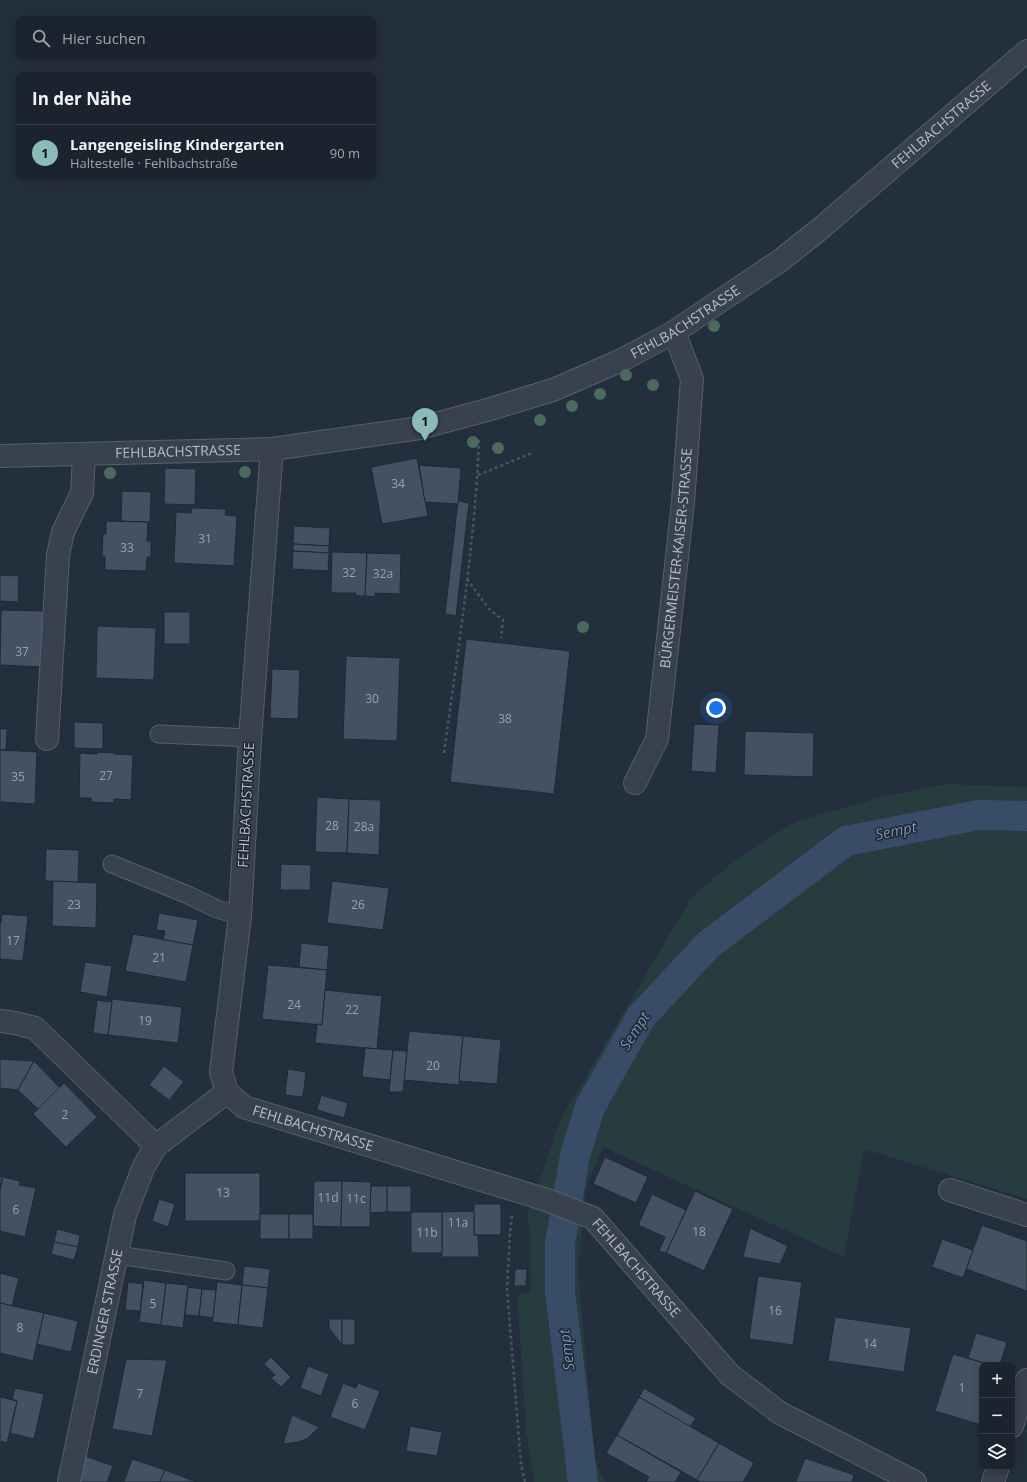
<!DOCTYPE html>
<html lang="de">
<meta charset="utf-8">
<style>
:root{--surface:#1b232e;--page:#282f3a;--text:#f1f3f6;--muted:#a0a4aa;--line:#39404a;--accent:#8bbbb9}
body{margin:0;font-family:"Open Sans",sans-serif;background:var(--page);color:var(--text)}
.controls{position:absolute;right:12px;bottom:12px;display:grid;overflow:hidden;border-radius:8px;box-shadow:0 2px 10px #0003}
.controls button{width:36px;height:36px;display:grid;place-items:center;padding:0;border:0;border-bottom:1px solid var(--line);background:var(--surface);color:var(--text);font:20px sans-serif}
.you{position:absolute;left:716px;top:708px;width:14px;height:14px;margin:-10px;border:3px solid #fff;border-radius:50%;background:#1a73e8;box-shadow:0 0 0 6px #1a73e833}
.badge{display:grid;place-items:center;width:26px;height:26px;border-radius:50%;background:var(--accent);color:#111;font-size:13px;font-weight:700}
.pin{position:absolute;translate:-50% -33px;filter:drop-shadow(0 1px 2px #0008)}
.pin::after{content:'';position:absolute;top:21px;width:14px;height:12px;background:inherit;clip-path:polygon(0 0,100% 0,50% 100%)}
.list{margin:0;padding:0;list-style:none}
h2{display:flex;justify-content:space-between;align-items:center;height:52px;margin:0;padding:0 16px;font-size:17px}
h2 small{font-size:13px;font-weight:400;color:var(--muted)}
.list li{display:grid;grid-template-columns:26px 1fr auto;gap:12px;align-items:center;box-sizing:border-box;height:56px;padding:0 16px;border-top:1px solid var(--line)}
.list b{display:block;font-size:15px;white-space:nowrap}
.list p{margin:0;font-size:13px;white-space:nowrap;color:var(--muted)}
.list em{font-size:13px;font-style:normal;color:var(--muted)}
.icon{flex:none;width:22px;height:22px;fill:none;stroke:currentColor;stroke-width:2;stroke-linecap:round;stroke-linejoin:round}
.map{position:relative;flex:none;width:1027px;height:1482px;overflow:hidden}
.search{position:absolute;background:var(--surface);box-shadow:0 2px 10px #0003;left:16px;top:16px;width:360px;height:44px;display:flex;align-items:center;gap:10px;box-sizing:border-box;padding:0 14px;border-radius:8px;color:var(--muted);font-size:15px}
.panel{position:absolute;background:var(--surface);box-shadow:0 2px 10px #0003;left:16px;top:72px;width:360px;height:108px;border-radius:8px}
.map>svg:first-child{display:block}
</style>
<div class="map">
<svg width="1027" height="1482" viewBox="0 0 1027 1482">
<rect width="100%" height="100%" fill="#242f3e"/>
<path fill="#263c3f" d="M946,784L1027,787V1199L864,1149L844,1257L603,1147L586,1187L578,1270L595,1462L605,1482H534L526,1429L517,1295L531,1292L530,1231L527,1215L561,1119L691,898L734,861L795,822L881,797Z"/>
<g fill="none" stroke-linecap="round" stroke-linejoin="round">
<path stroke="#394c67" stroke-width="30" d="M583,1482L560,1291V1244L575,1155L590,1107L641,1017L708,945L846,841L979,815L1027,816"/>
</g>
<g fill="#455162" stroke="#1f2835">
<path d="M417,458L428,516L382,524L371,467Z"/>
<path d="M419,465L461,468L458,504L425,502Z"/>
<path d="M165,468L196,469L195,505L164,504Z"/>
<path d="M122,491L151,492L150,522L121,521Z"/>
<path d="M458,501L469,503L456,616L445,614Z"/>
<path d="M192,508L226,509L225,515L237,516L234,566L174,563L176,512L191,513Z"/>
<path d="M106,521L148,522L147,541H151V557H147L146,571L105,570V556H102L103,534H106Z"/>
<path d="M294,526L330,528L329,546L293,544Z"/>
<path d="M293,544L329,546V553L293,551Z"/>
<path d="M293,551L329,553L328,571L292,569Z"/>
<path d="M332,552L367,553L365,596H356V593H331Z"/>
<path d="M367,553L401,554L400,594L375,593V597L365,596Z"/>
<path d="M0,575L19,576L18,602L0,601Z"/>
<path d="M1,610L45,611L42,667L0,665Z"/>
<rect x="164" y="612" width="26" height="32"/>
<path d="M97,626L156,628L154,680L96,678Z"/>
<path d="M466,639L570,651L554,794L450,782Z"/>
<path d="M346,656L400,658L397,741L343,739Z"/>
<path d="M272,669L300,670L298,719L270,718Z"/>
<path d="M74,722L103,723V749L74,748Z"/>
<path d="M694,724L719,725L716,773L691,771Z"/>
<path d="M0,729H7L6,750H0Z"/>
<path d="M745,731L814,733L813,777L744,775Z"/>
<path d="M0,750L37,752L35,804L0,802Z"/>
<path d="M97,752L114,753V754L133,755L131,800L114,799V803L91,802V798H79L80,753L97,754Z"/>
<path d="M317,797L349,799L347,853L315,852Z"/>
<path d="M349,799L381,800L379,855L347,853Z"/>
<path d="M46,849L79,850L78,882L45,881Z"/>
<path d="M281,864L311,865L310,890H280Z"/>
<path d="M53,881L97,883L96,928L52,926Z"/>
<path d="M332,881L389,888L383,930L327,923Z"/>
<path d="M159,913L198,920L193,945L163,940L165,931L156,930Z"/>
<path d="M2,914L28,916L23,961L0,959V922L1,923Z"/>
<path d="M133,934L193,945L186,982L125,971Z"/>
<path d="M301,943L329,946L327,970L299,967Z"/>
<path d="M85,962L112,966L107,997L80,992Z"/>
<path d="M268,965L327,970L322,1025L262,1019Z"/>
<path d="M325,990L382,996L377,1049L315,1043L317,1024L322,1025Z"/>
<path d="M112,999L182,1007L178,1043L108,1035Z"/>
<path d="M97,1000L112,1002L108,1035L93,1033Z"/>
<path d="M409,1031L463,1036L459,1085L404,1080Z"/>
<path d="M463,1036L501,1040L497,1084L459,1081Z"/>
<path d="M365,1048L393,1050L390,1080L362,1077Z"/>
<path d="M393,1050L407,1051L403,1092H389Z"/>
<path d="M0,1059L34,1061L18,1090L0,1088Z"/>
<path d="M34,1061L60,1088L38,1109L18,1090Z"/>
<path d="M164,1066L184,1082L169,1100L149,1085Z"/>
<path d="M288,1069L306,1072L303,1097L285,1095Z"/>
<path d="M64,1083L97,1117L66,1147L33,1114Z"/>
<path d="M321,1095L348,1103L344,1118L317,1110Z"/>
<path d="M605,1157L648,1177L636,1203L593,1184Z"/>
<rect x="185" y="1173" width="75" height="48"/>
<path d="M0,1176L3,1177L0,1189Z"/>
<path d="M3,1177L20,1181L19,1185L36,1188L25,1237L0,1231V1189Z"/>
<path d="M314,1181H342L341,1227L313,1226Z"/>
<path d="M342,1181L371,1182L370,1227H341Z"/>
<path d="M371,1186H387V1212L370,1213Z"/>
<rect x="387" y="1186" width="24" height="26"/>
<path d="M695,1191L733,1209L704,1271L666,1253Z"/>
<path d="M652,1194L686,1210L666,1253L659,1251L665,1237L638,1225Z"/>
<path d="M159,1199L175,1204L168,1227L152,1221Z"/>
<rect x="474" y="1204" width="27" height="31"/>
<path d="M474,1211V1235H478L479,1257H442V1212Z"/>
<rect x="411" y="1212" width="31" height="41"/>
<rect x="260" y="1214" width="29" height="25"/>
<rect x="289" y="1214" width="24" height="25"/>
<path d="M982,1225L1027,1241V1291L966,1269Z"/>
<path d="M750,1228L788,1246L780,1264L743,1257Z"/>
<path d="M57,1229L80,1235L78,1247L54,1242Z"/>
<path d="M942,1239L973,1250L963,1278L932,1267Z"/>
<path d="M54,1242L78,1247L74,1260L51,1254Z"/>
<path d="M244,1266L270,1269L268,1288L242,1285Z"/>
<path d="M515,1269H527L526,1286H514Z"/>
<path d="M0,1273L19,1278L12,1306L0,1303Z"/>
<path d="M758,1276L802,1282L793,1345L749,1339Z"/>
<path d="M144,1280L166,1283L161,1325L139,1322Z"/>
<path d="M128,1282L143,1284L140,1311L125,1310Z"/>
<path d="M217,1282L242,1285L238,1325L212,1322Z"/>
<path d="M166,1283L188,1285L183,1328L161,1325Z"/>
<path d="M242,1285L268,1288L263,1328L238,1325Z"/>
<path d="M188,1287L202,1289L199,1316L185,1315Z"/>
<path d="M202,1289L216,1290L213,1318L199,1316Z"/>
<path d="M0,1303L44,1313L33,1361L0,1353Z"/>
<path d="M44,1313L78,1321L71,1352L37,1344Z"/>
<path d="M835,1317L911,1328L904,1372L828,1361Z"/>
<path d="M329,1319H342V1345L329,1328Z"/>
<rect x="342" y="1319" width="13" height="26"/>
<path d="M976,1333L1007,1342L1000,1365H990L968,1358Z"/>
<path d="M953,1354L990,1365H982V1421L981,1425L935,1411Z"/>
<path d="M271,1357L291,1377L281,1387L271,1378L275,1375L264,1364Z"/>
<path d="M126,1359L167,1360L152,1436L112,1429Z"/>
<path d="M308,1366L329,1374L321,1396L300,1388Z"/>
<path d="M343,1383L356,1388L358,1383L380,1391L365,1430L330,1417Z"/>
<path d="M15,1388L44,1394L34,1439L10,1433L17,1401L12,1399Z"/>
<path d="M644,1388L696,1418L690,1427L639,1397Z"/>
<path d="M0,1397L17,1401L7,1443L0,1441Z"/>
<path d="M639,1397L719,1443L697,1480L617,1435Z"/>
<path d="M292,1415L319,1427L308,1438L299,1442L283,1444Z"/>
<path d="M410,1426L442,1432L437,1456L406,1451Z"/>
<path d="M617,1435L681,1472L675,1482H646L649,1477L606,1453Z"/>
<path d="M719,1443L754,1463L743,1482H700L697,1480Z"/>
<path d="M85,1456L113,1466L107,1482H80L76,1480Z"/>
<path d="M805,1458L854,1475L852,1482H796Z"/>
<path d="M132,1459L165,1470L160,1482H124Z"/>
<path d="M165,1470L181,1476L196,1482H160Z"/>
</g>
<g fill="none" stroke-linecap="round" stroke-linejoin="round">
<defs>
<g id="service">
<path d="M159,734L250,738"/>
<path d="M112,864L188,895L217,909L240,916"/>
<path d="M117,1255L226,1271"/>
</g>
<g id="minor">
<path id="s1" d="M272,449L250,738L240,916L221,1072L227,1092L244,1107L547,1200L593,1218L730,1375L780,1413L915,1482"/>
<path id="s2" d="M0,456L272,449L420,428L487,410L553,390L622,360L674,332L781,260L820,229L1027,51"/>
<path d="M47,739L58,555L63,532L82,493L84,454"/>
<path id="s3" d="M635,783L657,739L683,502L692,379L674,332"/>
<path d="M0,1021L15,1023L35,1028L156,1146"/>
<path d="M950,1190L1027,1215"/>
<path d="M1012,1426L1027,1380"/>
<path id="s4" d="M69,1482L125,1215L144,1166L156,1146L227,1092"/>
<path d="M993,1482L998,1467"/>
</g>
</defs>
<use href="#service" stroke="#565f6c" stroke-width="19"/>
<use href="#minor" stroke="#565f6c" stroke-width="24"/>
<g stroke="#44595c" stroke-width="2.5" stroke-dasharray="3 3" stroke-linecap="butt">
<path d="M478,475L532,453"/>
<path d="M467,579L489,609L503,620L501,638"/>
<path d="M444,753C458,649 475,544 479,439"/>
<path d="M512,1216L510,1232L507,1289L521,1464L525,1482"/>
</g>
<use href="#service" stroke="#38414e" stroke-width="17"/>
<use href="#minor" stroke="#38414e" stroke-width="22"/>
</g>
<g fill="#4b6a5d">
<circle cx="714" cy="326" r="6"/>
<circle cx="626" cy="375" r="6"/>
<circle cx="653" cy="385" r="6"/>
<circle cx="600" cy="394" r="6"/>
<circle cx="572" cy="406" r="6"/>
<circle cx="540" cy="420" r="6"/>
<circle cx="473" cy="442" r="6"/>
<circle cx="498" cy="448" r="6"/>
<circle cx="245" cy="472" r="6"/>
<circle cx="110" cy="473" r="6"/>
<circle cx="583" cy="627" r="6"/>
</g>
<g text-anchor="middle" stroke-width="3" stroke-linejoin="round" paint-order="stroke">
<g font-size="12" fill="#98a1af">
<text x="398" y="488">34</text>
<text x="205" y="543">31</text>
<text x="127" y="552">33</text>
<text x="349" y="577">32</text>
<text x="383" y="578">32a</text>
<text x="22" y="656">37</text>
<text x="372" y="703">30</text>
<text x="505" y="723">38</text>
<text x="106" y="780">27</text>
<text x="18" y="781">35</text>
<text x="332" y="830">28</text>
<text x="364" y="831">28a</text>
<text x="74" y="909">23</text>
<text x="358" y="909">26</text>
<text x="13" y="945">17</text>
<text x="159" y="962">21</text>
<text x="294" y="1009">24</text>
<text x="352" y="1014">22</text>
<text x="145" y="1025">19</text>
<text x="433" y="1070">20</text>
<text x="65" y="1119">2</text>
<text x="223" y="1197">13</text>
<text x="328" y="1202">11d</text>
<text x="356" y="1203">11c</text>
<text x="16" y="1214">6</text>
<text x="458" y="1227">11a</text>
<text x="699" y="1236">18</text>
<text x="427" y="1237">11b</text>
<text x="153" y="1308">5</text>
<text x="775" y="1315">16</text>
<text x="20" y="1332">8</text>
<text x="870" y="1348">14</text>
<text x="962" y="1392">1</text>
<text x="140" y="1398">7</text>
<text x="355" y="1408">6</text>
</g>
<g font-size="14" fill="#b4bcc9" stroke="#1d2633">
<text dy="5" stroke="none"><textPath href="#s2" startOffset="1033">FEHLBACHSTRASSE</textPath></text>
<text dy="5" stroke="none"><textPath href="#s2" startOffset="709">FEHLBACHSTRASSE</textPath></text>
<text dy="5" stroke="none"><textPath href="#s2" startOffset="178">FEHLBACHSTRASSE</textPath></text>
<text dy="5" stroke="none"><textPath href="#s3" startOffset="231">BÜRGERMEISTER-KAISER-STRASSE</textPath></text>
<text transform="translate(246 805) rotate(-87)" y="5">FEHLBACHSTRASSE</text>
<text dy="5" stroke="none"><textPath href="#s1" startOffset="741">FEHLBACHSTRASSE</textPath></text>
<text dy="5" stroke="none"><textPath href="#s1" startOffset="1101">FEHLBACHSTRASSE</textPath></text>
<text dy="5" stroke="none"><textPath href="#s4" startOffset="174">ERDINGER STRASSE</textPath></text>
</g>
<g font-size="15" font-style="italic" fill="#7c92b1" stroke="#1d2633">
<text transform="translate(896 831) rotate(-11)" y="5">Sempt</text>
<text transform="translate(635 1031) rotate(-57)" y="5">Sempt</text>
<text transform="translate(567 1350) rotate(-97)" y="5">Sempt</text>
</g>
</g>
</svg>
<div class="controls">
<button>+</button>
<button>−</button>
<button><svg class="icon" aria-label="layers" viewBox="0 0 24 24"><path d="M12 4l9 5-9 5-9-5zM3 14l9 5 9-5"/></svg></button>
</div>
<div class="you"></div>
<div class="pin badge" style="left:425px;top:441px">1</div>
<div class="search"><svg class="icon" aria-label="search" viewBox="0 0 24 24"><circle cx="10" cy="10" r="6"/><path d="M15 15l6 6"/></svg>Hier suchen</div>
<section class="panel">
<h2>In der Nähe<small></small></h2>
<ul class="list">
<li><span class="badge">1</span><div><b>Langengeisling Kindergarten</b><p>Haltestelle · Fehlbachstraße</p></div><em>90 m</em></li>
</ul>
</section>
</div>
